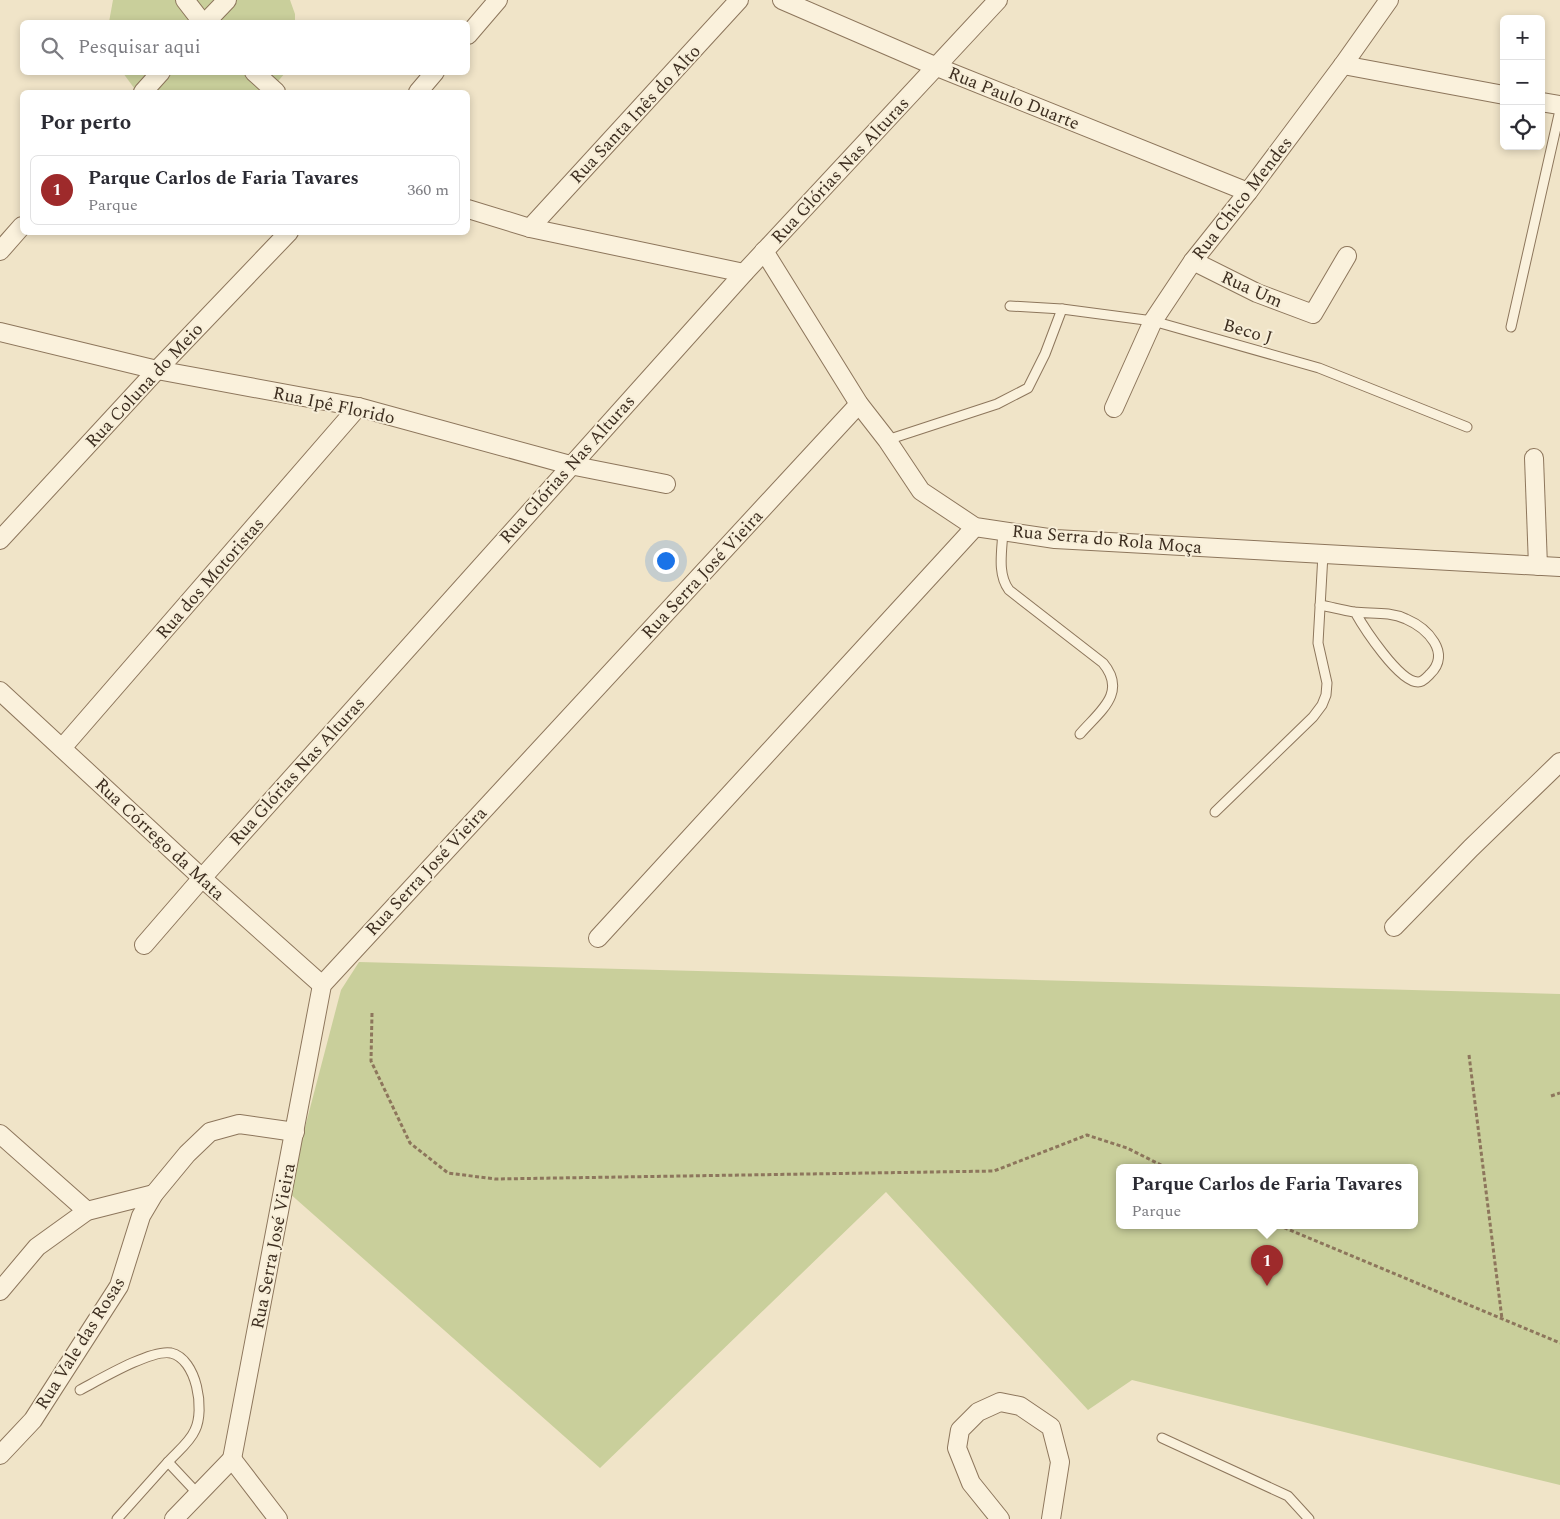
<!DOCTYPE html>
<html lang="pt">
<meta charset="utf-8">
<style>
:root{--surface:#fff;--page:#f7f7f7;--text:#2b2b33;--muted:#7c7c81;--line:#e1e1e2;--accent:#9e2a2b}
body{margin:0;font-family:Spectral,serif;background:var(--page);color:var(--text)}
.controls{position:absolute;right:15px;top:15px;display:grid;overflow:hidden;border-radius:8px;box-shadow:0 2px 8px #0003}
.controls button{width:45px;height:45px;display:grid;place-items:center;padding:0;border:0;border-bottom:1px solid var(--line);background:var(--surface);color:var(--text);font:25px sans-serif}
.you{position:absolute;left:665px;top:560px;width:18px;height:18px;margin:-12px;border:4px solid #fff;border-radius:50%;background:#1a73e8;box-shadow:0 0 0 8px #1a73e833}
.badge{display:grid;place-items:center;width:32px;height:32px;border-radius:50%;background:var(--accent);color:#fff;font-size:16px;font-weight:700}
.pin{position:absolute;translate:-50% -41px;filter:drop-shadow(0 1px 2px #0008)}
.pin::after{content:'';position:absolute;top:26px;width:18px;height:15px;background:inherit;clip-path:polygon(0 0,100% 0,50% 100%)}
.popup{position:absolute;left:1116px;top:1164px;width:302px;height:65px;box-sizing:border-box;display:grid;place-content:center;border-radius:8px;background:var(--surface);filter:drop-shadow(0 1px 4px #0005);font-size:16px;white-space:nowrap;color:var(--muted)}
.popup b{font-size:19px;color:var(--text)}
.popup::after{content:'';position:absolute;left:50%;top:100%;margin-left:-10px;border:10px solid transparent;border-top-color:var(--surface)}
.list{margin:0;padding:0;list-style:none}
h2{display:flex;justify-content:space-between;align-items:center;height:65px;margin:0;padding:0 20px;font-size:21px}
h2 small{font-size:16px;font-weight:400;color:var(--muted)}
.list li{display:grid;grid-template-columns:32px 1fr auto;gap:15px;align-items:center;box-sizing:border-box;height:70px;margin:0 10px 10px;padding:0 10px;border:1px solid var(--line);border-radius:8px}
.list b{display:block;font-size:19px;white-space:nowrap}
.list p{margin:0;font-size:16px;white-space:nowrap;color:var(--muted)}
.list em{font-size:16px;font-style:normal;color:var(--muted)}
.icon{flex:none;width:28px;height:28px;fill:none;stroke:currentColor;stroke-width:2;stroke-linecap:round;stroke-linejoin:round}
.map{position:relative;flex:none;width:1560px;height:1519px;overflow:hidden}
.search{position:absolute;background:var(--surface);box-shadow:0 2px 8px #0003;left:20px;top:20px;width:450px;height:55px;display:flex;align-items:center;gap:12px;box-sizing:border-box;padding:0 18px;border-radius:8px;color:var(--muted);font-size:19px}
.panel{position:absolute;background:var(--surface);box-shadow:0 2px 8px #0003;left:20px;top:90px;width:450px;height:145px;border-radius:8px}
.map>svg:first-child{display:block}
</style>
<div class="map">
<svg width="1560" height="1519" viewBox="0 0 1560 1519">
<rect width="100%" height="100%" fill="#f0e4c8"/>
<g fill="#c9cf9b" fill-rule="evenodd">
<path d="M113,0H290L295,14V22H109Z"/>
<path d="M123,73H285L269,92H137Z"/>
<path d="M359,962L1560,994V1485L1132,1380L1088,1410L886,1192L600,1468L288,1192L341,990ZM1120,1167H1414V1225H1120Z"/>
</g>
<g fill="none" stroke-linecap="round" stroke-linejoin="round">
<defs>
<g id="lane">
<path d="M1010,306L1062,309L1153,321L1319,368L1467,427"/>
<path d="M1511,327L1560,110"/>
<path d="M887,440L997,404L1028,388L1045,354L1062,309"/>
<path d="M1003,531C1002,551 997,574 1009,590L1103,663C1128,693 1099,712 1080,734"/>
<path d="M1320,605C1331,607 1342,610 1354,612C1371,614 1389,611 1406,619C1427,628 1452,653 1430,674C1427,677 1423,682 1418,682C1399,682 1364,628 1355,612"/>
<path d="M1215,812L1313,717L1322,705L1326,695L1327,683L1318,643L1323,554"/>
<path d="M80,1390C99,1380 151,1349 171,1353C197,1359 205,1410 195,1430C190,1442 177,1452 168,1462"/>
<path d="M1162,1438L1288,1496L1309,1519"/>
<path d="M117,1519L168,1462L198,1494"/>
</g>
<g id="street">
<path d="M185,0L202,22"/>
<path d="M782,0L937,67L1248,192"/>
<path d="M206,22L227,0"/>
<path d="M468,35L498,0"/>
<path d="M1343,65L1504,95"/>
<path d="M254,72L276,92"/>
<path d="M143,92L161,72"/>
<path d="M418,92L435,72"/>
<path d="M1541,102L1560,105"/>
<path d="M468,209L530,228L744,273"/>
<path d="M530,228L739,0"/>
<path d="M0,251L22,226"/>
<path d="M764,251L859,404L887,440L921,491L975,527L1055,539L1560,567"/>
<path d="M1193,261L1257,293L1313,314L1347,256"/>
<path d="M0,332L157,370L358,407L570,465L666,484"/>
<path d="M1114,408L1153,321L1193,261L1248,192L1343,65L1389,0"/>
<path d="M1534,458L1538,566"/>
<path d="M0,540L157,370L289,232"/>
<path d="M0,691L202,878L322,985"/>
<path d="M62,748L358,407"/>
<path d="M1394,927L1471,848L1560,762"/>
<path d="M598,938L975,527"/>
<path d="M144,945L202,878L744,273L998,0"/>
<path d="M0,1134L87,1211"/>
<path d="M0,1291L37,1247L87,1211L154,1194"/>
<path d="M0,1455L33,1420L119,1286L141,1216L154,1194L187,1154L210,1132L239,1124L295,1132"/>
<path d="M232,1459L322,985L859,404"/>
<path d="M232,1459L278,1519"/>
<path d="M174,1519L232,1459"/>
<path d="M1000,1519L971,1483L957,1448L960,1430L978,1412L1000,1402L1020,1406L1051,1427L1060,1462L1051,1519"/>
</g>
</defs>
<use href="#lane" stroke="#8d765c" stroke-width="11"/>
<use href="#street" stroke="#8d765c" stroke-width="20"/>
<g stroke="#8d765c" stroke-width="3" stroke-dasharray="4 2.5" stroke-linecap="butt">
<path d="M372,1013L371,1061L410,1143L448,1173L495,1179L994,1171L1087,1135L1127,1148L1165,1167"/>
<path d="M1469,1055L1502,1319"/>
<path d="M1551,1096L1560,1093"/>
<path d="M1278,1225L1560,1343"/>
</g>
<use href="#lane" stroke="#faf1dc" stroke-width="9"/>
<use href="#street" stroke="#faf1dc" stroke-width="18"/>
</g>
<g text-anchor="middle" stroke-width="4" stroke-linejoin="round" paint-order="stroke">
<g font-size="18" fill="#3d2e20" stroke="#f7eed8">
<text transform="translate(1014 98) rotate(22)" y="6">Rua Paulo Duarte</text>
<text transform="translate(635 114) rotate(-47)" y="6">Rua Santa Inês do Alto</text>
<text transform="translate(840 170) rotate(-47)" y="6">Rua Glórias Nas Alturas</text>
<text transform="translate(1242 198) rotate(-52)" y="6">Rua Chico Mendes</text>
<text transform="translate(1252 289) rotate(24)" y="6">Rua Um</text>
<text transform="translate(1248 331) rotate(16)" y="6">Beco J</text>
<text transform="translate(144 385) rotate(-47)" y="6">Rua Coluna do Meio</text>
<text transform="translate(334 405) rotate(12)" y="6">Rua Ipê Florido</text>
<text transform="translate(567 469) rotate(-48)" y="6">Rua Glórias Nas Alturas</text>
<text transform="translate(1107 539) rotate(5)" y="6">Rua Serra do Rola Moça</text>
<text transform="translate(702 574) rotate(-47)" y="6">Rua Serra José Vieira</text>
<text transform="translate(210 578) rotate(-49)" y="6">Rua dos Motoristas</text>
<text transform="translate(297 771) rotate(-48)" y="6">Rua Glórias Nas Alturas</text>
<text transform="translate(160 839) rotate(43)" y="6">Rua Córrego da Mata</text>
<text transform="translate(426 871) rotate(-47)" y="6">Rua Serra José Vieira</text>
<text transform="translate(273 1246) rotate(-79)" y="6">Rua Serra José Vieira</text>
<text transform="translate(80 1343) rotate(-58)" y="6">Rua Vale das Rosas</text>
</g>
</g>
</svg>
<div class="controls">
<button>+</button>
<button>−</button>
<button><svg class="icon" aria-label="locate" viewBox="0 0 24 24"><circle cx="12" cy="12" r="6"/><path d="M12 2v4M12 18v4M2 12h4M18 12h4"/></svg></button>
</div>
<div class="you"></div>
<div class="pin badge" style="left:1267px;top:1286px">1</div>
<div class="popup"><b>Parque Carlos de Faria Tavares</b>Parque</div>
<div class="search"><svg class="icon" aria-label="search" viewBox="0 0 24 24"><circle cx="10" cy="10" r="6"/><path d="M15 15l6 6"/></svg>Pesquisar aqui</div>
<section class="panel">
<h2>Por perto<small></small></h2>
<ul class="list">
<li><span class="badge">1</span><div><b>Parque Carlos de Faria Tavares</b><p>Parque</p></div><em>360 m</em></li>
</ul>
</section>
</div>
